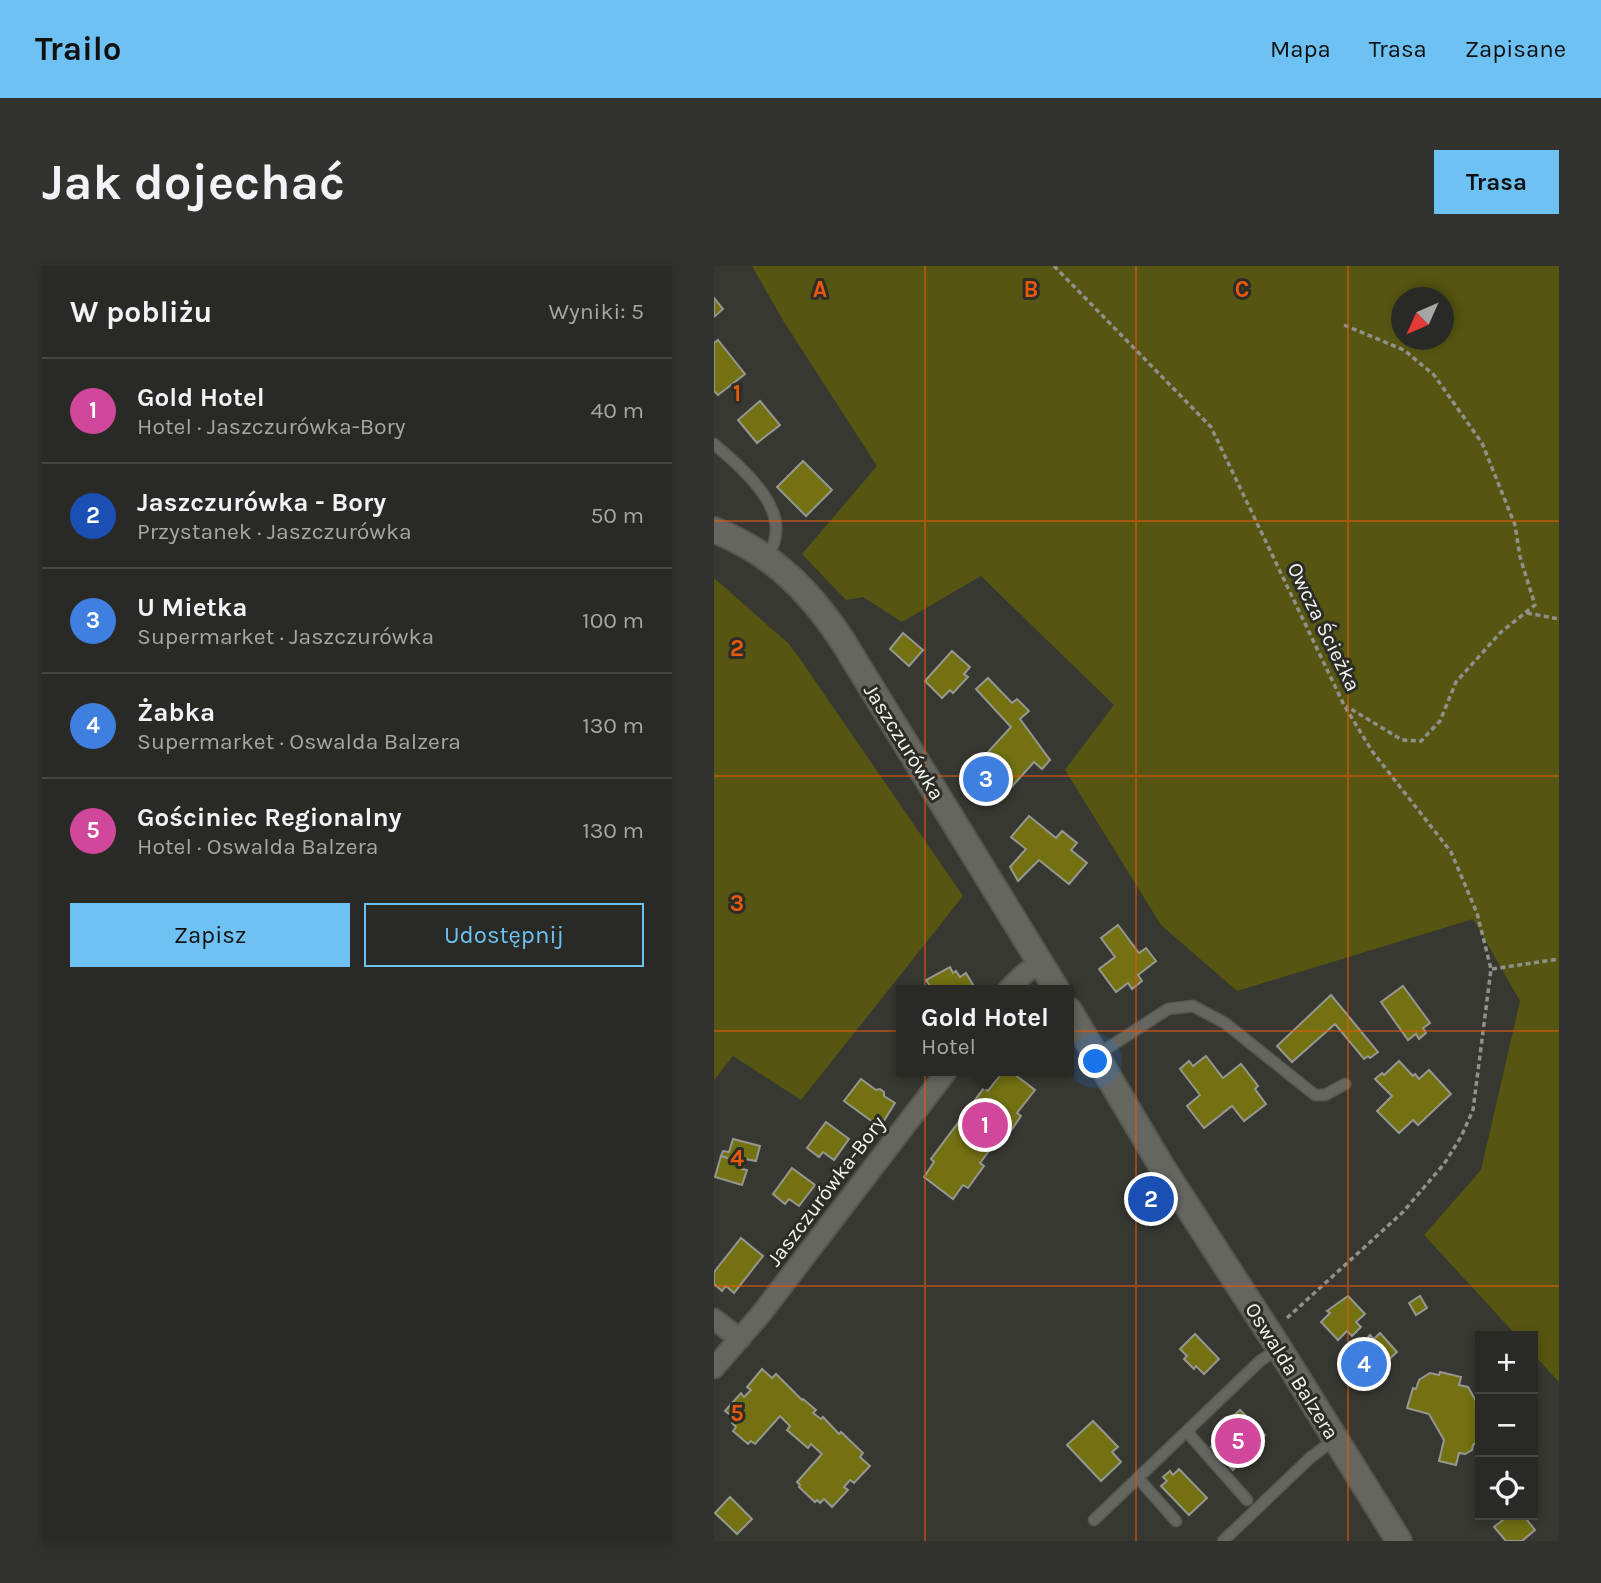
<!DOCTYPE html>
<html lang="pl">
<meta charset="utf-8">
<style>
:root{--surface:#292a26;--page:#31322e;--text:#f1f3f6;--muted:#a5a7a7;--line:#454643;--accent:#6dc2f3}
body{margin:0;font-family:Karla,sans-serif;background:var(--page);color:var(--text)}
.controls{position:absolute;right:21px;bottom:21px;display:grid;overflow:hidden;border-radius:0px;box-shadow:0 4px 10px #0003}
.controls button{width:63px;height:63px;display:grid;place-items:center;padding:0;border:0;border-bottom:2px solid var(--line);background:var(--surface);color:var(--text);font:35px sans-serif}
.compass{position:absolute;left:677px;top:21px;width:63px;height:63px;border-radius:50%;background:var(--surface);box-shadow:0 4px 10px #0003;rotate:225deg}
.you{position:absolute;left:382px;top:796px;width:24px;height:24px;margin:-18px;border:5px solid #fff;border-radius:50%;background:#1a73e8;box-shadow:0 0 0 10px #1a73e833}
.badge{display:grid;place-items:center;width:46px;height:46px;border-radius:50%;background:var(--accent);color:#fff;font-size:23px;font-weight:700}
.pin{position:absolute;translate:-50% -50%;border:4px solid #fff;box-shadow:0 2px 7px #0006}
.popup{position:absolute;left:182px;top:719px;width:178px;height:91px;box-sizing:border-box;display:grid;place-content:center;border-radius:0px;background:var(--surface);filter:drop-shadow(0 2px 5px #0005);font-size:23px;white-space:nowrap;color:var(--muted)}
.popup b{font-size:26px;color:var(--text)}
.popup::after{content:'';position:absolute;left:50%;top:100%;margin-left:-14px;border:14px solid transparent;border-top-color:var(--surface)}
.list{margin:0;padding:0;list-style:none}
h2{display:flex;justify-content:space-between;align-items:center;height:91px;margin:0;padding:0 28px;font-size:30px}
h2 small{font-size:23px;font-weight:400;color:var(--muted)}
.list li{display:grid;grid-template-columns:46px 1fr auto;gap:21px;align-items:center;box-sizing:border-box;height:105px;padding:0 28px;border-top:2px solid var(--line)}
.list b{display:block;font-size:26px;white-space:nowrap}
.list p{margin:0;font-size:23px;white-space:nowrap;color:var(--muted)}
.list em{font-size:23px;font-style:normal;color:var(--muted)}
.actions{display:flex;gap:14px;padding:21px 28px}
.actions a{flex:1;padding:16px 0;border:2px solid var(--accent);border-radius:0px;text-align:center;font-size:24px;color:var(--accent)}
.actions .main{background:var(--accent);color:#111}
.icon{flex:none;width:38px;height:38px;fill:none;stroke:currentColor;stroke-width:2;stroke-linecap:round;stroke-linejoin:round}
.map{position:relative;flex:none;width:845px;height:1275px;overflow:hidden;border-radius:0px}
header{display:flex;align-items:center;gap:42px;box-sizing:border-box;height:98px;padding:0 35px;background:var(--accent);color:#111}
header strong{font-size:33px}
nav{display:flex;gap:38px;margin-inline-start:auto;font-size:24px}
.intro{display:flex;align-items:center;justify-content:space-between;box-sizing:border-box;height:168px;padding:0 42px}
h1{margin:0;font-size:49px}
.button{padding:18px 32px;border-radius:0px;background:var(--accent);color:#111;font-size:24px;font-weight:700}
main{display:flex;gap:42px;padding:0 42px}
aside{flex:1;background:var(--surface);border-radius:0px;box-shadow:0 4px 10px #0003}
.map>svg:first-child{display:block}
</style>
<header>
<strong>Trailo</strong>
<nav><a>Mapa</a><a>Trasa</a><a>Zapisane</a></nav>
</header>
<div class="intro"><h1>Jak dojechać</h1><a class="button">Trasa</a></div>
<main>
<aside>
<h2>W pobliżu<small>Wyniki: 5</small></h2>
<ul class="list">
<li><span class="badge" style="background:#d1479c">1</span><div><b>Gold Hotel</b><p>Hotel · Jaszczurówka-Bory</p></div><em>40 m</em></li>
<li><span class="badge" style="background:#1a4fb4">2</span><div><b>Jaszczurówka - Bory</b><p>Przystanek · Jaszczurówka</p></div><em>50 m</em></li>
<li><span class="badge" style="background:#3f7fe0">3</span><div><b>U Mietka</b><p>Supermarket · Jaszczurówka</p></div><em>100 m</em></li>
<li><span class="badge" style="background:#3f7fe0">4</span><div><b>Żabka</b><p>Supermarket · Oswalda Balzera</p></div><em>130 m</em></li>
<li><span class="badge" style="background:#d1479c">5</span><div><b>Gościniec Regionalny</b><p>Hotel · Oswalda Balzera</p></div><em>130 m</em></li>
</ul>
<div class="actions"><a class="main">Zapisz</a><a>Udostępnij</a></div>
</aside>
<div class="map">
<svg width="845" height="1275" viewBox="0 0 845 1275">
<rect width="100%" height="100%" fill="#373832"/>
<g fill="#565511" fill-rule="evenodd">
<path d="M38,0H845V1116L819,1088V1070H803L710,969L767,904L806,735L759,653L523,725L447,659L351,504L400,439L267,310L188,356L149,331L132,334L88,288L163,200L70,56ZM688,32H730V74H688Z"/>
<path d="M0,312L75,378L84,390L249,630L87,834L19,790L0,814Z"/>
</g>
<g fill="#737112" stroke="#969790" stroke-width="2">
<path d="M0,32L9,43L0,51Z"/>
<path d="M4,74L31,108L4,129L0,125V77Z"/>
<path d="M46,135L66,159L43,177L24,154Z"/>
<path d="M89,195L118,224L92,250L63,221Z"/>
<path d="M189,367L209,384L195,400L176,383Z"/>
<path d="M238,385L256,401L250,408L254,411L239,427L236,424L228,432L211,415Z"/>
<path d="M274,412L298,437L303,433L315,445L306,453L336,494L328,503L320,496L283,537L253,509L297,461L262,423Z"/>
<path d="M315,550L342,572L348,565L363,577L357,584L373,597L355,618L325,594L304,615L296,601L312,583L297,571Z"/>
<path d="M404,659L425,687L432,682L442,695L424,709L428,715L418,723L414,717L402,726L385,703L401,691L387,672Z"/>
<path d="M236,701L239,707L242,705L246,711L252,707L262,724H213L212,722L216,720L212,714Z"/>
<path d="M689,720L716,757L709,762L712,767L705,773L702,768L694,774L667,736Z"/>
<path d="M617,729L664,786L656,792L654,790L650,793L621,758L578,796L563,780Z"/>
<path d="M492,790L509,812L527,798L544,820L541,823L552,838L530,855L518,840L490,862L473,840L486,829L466,803L475,795L479,800Z"/>
<path d="M685,795L699,810L701,808L705,813L715,804L737,828L704,859L699,854L685,867L663,845L678,830L661,813L668,807L670,809Z"/>
<path d="M289,805H296L321,824L303,847L307,850L292,872L287,869L266,897L270,900L254,922L249,919L239,933L210,911L220,896L217,893L270,822L274,825Z"/>
<path d="M147,813L162,824L166,823L170,826V830L181,837L166,861L130,835Z"/>
<path d="M112,856L135,873L120,894L109,886L105,891L93,882Z"/>
<path d="M19,873L46,880L42,895L31,893L30,897L7,890L9,885L15,886Z"/>
<path d="M7,890L30,897L28,903L33,904L28,919L1,911Z"/>
<path d="M78,902L101,919L85,940L75,933L71,938L59,928Z"/>
<path d="M27,972L49,990L20,1027L12,1020L8,1025L0,1018V1006Z"/>
<path d="M634,1030L651,1048L642,1056L647,1061L638,1070L633,1065L624,1074L607,1056L616,1047L613,1045Z"/>
<path d="M706,1030L713,1042L702,1049L695,1037Z"/>
<path d="M666,1067L683,1086L656,1111L639,1093L650,1082L647,1079L656,1069L660,1073Z"/>
<path d="M481,1068L505,1093L490,1108L482,1100L480,1103L470,1093L473,1090L466,1083Z"/>
<path d="M48,1103L58,1112L62,1108L88,1134L89,1133L102,1144L99,1147L107,1153L109,1151L125,1168L127,1166L149,1187L146,1191L156,1200L140,1217L136,1214L130,1221L134,1224L118,1241L110,1233L106,1237L103,1234L101,1236L85,1221L86,1219L83,1216L108,1188L97,1178L94,1182L73,1164L76,1160L66,1150L41,1178L37,1175L34,1178L19,1165L22,1161L18,1157L21,1153L11,1145L27,1127L30,1131L37,1124L33,1121Z"/>
<path d="M726,1106L747,1111L745,1119L754,1121L766,1142V1174L759,1179L758,1184L751,1188L745,1187L742,1199L725,1195L730,1174L715,1148L693,1142L699,1122L702,1123L705,1114L716,1107L725,1109Z"/>
<path d="M526,1144L551,1169L519,1204L497,1181L509,1169L505,1164L509,1161L505,1157L512,1151L515,1154Z"/>
<path d="M379,1155L404,1181L398,1186L407,1196L387,1215L353,1179Z"/>
<path d="M465,1203L493,1232L475,1249L447,1220L453,1215L449,1211L456,1205L459,1209Z"/>
<path d="M16,1231L38,1253L23,1268L1,1247Z"/>
<path d="M795,1249H809L821,1264L808,1275H792L780,1261Z"/>
</g>
<g fill="none" stroke-linecap="round" stroke-linejoin="round">
<defs>
<g id="service">
<path d="M0,178C29,203 84,248 53,290"/>
<path d="M383,789L454,743L479,740L511,757L601,829H611L631,818"/>
<path d="M473,1166L533,1234"/>
<path d="M424,1212L462,1255"/>
<path d="M380,1254L546,1095L565,1082"/>
<path d="M509,1275L597,1191L620,1174"/>
</g>
<g id="minor">
<path d="M294,724L310,708L326,697"/>
<path d="M0,1053L26,1073"/>
<path d="M0,1102L47,1048L233,805"/>
</g>
<g id="tertiary">
<path d="M0,264C57,286 95,324 128,374L343,724"/>
<path d="M355,744L448,901L565,1082L685,1275"/>
</g>
</defs>
<use href="#service" stroke="#565652" stroke-width="13"/>
<use href="#minor" stroke="#565652" stroke-width="23"/>
<use href="#tertiary" stroke="#565652" stroke-width="28"/>
<g stroke="#90918c" stroke-width="3.5" stroke-dasharray="5 3.5" stroke-linecap="butt">
<path d="M340,0L497,161L630,439L658,485L737,586L763,647L777,703L759,844L747,871L730,898L689,946L573,1052"/>
<path d="M630,59L690,84L720,109L768,177L801,259L806,291L821,339L787,366L742,416L726,455L707,475L688,474L632,440"/>
<path d="M813,347L845,353"/>
<path d="M778,703L845,693"/>
</g>
<use href="#service" stroke="#656660" stroke-width="10"/>
<use href="#minor" stroke="#656660" stroke-width="19"/>
<use href="#tertiary" stroke="#656660" stroke-width="24"/>
</g>
<path fill="none" stroke="#e8590c" stroke-width="2" stroke-opacity="0.55" d="M211,0V1275M422,0V1275M634,0V1275M0,255H845M0,510H845M0,765H845M0,1020H845"/>
<g text-anchor="middle" stroke-width="6" stroke-linejoin="round" paint-order="stroke">
<g font-size="21" fill="#f4f4f1" stroke="#2d2d28">
<text transform="translate(610 361) rotate(64)" y="7">Owcza Ścieżka</text>
<text transform="translate(190 476) rotate(58)" y="7">Jaszczurówka</text>
<text transform="translate(112 925) rotate(-53)" y="7">Jaszczurówka-Bory</text>
<text transform="translate(578 1105) rotate(58)" y="7">Oswalda Balzera</text>
</g>
</g>
<g font-size="23" text-anchor="middle" font-weight="bold" fill="#e8590c" stroke="#2d2d28" stroke-width="6" stroke-linejoin="round" paint-order="stroke">
<text x="106" y="31">A</text>
<text x="317" y="31">B</text>
<text x="528" y="31">C</text>
<text x="23" y="135">1</text>
<text x="23" y="390">2</text>
<text x="23" y="645">3</text>
<text x="23" y="900">4</text>
<text x="23" y="1155">5</text>
</g>
</svg>
<div class="controls">
<button>+</button>
<button>−</button>
<button><svg class="icon" aria-label="locate" viewBox="0 0 24 24"><circle cx="12" cy="12" r="6"/><path d="M12 2v4M12 18v4M2 12h4M18 12h4"/></svg></button>
</div>
<svg class="compass" viewBox="-18 -18 36 36"><path d="M0-13l5 13h-10z" fill="#e53935"/><path d="M0 13l5-13h-10z" fill="#a5a7a7"/></svg>
<div class="you"></div>
<div class="pin badge" style="left:271px;top:859px;background:#d1479c">1</div>
<div class="popup"><b>Gold Hotel</b>Hotel</div>
<div class="pin badge" style="left:437px;top:933px;background:#1a4fb4">2</div>
<div class="pin badge" style="left:272px;top:513px;background:#3f7fe0">3</div>
<div class="pin badge" style="left:650px;top:1098px;background:#3f7fe0">4</div>
<div class="pin badge" style="left:524px;top:1175px;background:#d1479c">5</div>
</div>
</main>
